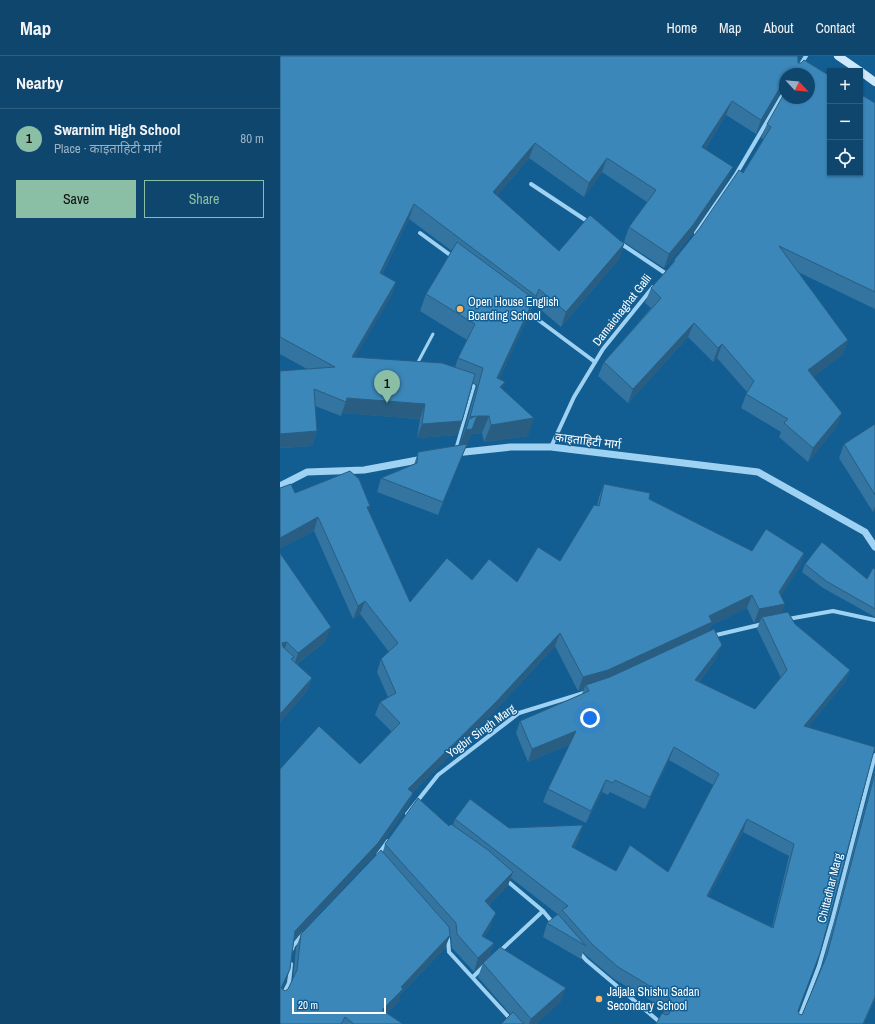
<!DOCTYPE html>
<meta charset="utf-8">
<style>
:root{--surface:#0e466e;--page:#1c5076;--text:#f1f3f6;--muted:#9bb1c2;--line:#2e5e81;--accent:#8abfa5}
body{margin:0;font-family:"Archivo Narrow","Noto Sans Devanagari",sans-serif;background:var(--page);color:var(--text)}
.controls{position:absolute;right:12px;top:12px;display:grid;overflow:hidden;border-radius:0px;box-shadow:0 1px 3px #0004}
.controls button{width:36px;height:36px;display:grid;place-items:center;padding:0;border:0;border-bottom:1px solid var(--line);background:var(--surface);color:var(--text);font:20px sans-serif}
.compass{position:absolute;left:499px;top:12px;width:36px;height:36px;border-radius:50%;background:var(--surface);box-shadow:0 1px 3px #0004;rotate:116deg}
.scale{position:absolute;left:12px;bottom:10px;width:94px;box-sizing:border-box;padding-left:4px;border:2px solid #fff;border-top:0;font-size:11px;line-height:14px;white-space:nowrap;color:#fff;-webkit-text-stroke:3px #125e92;paint-order:stroke}
.you{position:absolute;left:310px;top:662px;width:14px;height:14px;margin:-10px;border:3px solid #fff;border-radius:50%;background:#1a73e8;box-shadow:0 0 0 6px #1a73e833}
.badge{display:grid;place-items:center;width:26px;height:26px;border-radius:50%;background:var(--accent);color:#111;font-size:13px;font-weight:700}
.pin{position:absolute;translate:-50% -33px;filter:drop-shadow(0 1px 2px #0008)}
.pin::after{content:'';position:absolute;top:21px;width:14px;height:12px;background:inherit;clip-path:polygon(0 0,100% 0,50% 100%)}
.list{margin:0;padding:0;list-style:none}
h2{display:flex;justify-content:space-between;align-items:center;height:52px;margin:0;padding:0 16px;font-size:17px}
h2 small{font-size:13px;font-weight:400;color:var(--muted)}
.list li{display:grid;grid-template-columns:26px 1fr auto;gap:12px;align-items:center;box-sizing:border-box;height:60px;padding:0 16px;border-top:1px solid var(--line)}
.list b{display:block;font-size:15px;white-space:nowrap}
.list p{margin:0;font-size:13px;white-space:nowrap;color:var(--muted)}
.list em{font-size:13px;font-style:normal;color:var(--muted)}
.actions{display:flex;gap:8px;padding:12px 16px}
.actions a{flex:1;padding:9px 0;border:1px solid var(--accent);border-radius:0px;text-align:center;font-size:14px;color:var(--accent)}
.actions .main{background:var(--accent);color:#111}
.icon{flex:none;width:22px;height:22px;fill:none;stroke:currentColor;stroke-width:2;stroke-linecap:round;stroke-linejoin:round}
.map{position:relative;flex:none;width:595px;height:968px;overflow:hidden}
header{display:flex;align-items:center;gap:24px;box-sizing:border-box;height:56px;padding:0 20px;background:var(--surface);border-bottom:1px solid var(--line)}
header strong{font-size:19px}
nav{display:flex;gap:22px;margin-inline-start:auto;font-size:14px}
main{display:flex}
aside{flex:1;background:var(--surface)}
.map>svg:first-child{display:block}
</style>
<header>
<strong>Map</strong>
<nav><a>Home</a><a>Map</a><a>About</a><a>Contact</a></nav>
</header>
<main>
<aside>
<h2>Nearby<small></small></h2>
<ul class="list">
<li><span class="badge">1</span><div><b>Swarnim High School</b><p>Place · काइताहिटी मार्ग</p></div><em>80 m</em></li>
</ul>
<div class="actions"><a class="main">Save</a><a>Share</a></div>
</aside>
<div class="map">
<svg width="595" height="968" viewBox="0 0 595 968">
<rect width="100%" height="100%" fill="#125e92"/>
<g fill="none" stroke-linecap="round" stroke-linejoin="round">
<g stroke="#9fd2f2" stroke-width="3">
<path d="M137,308L153,278"/>
<path d="M176,392L194,330L189,328"/>
</g>
<g stroke="#9fd2f2" stroke-width="4">
<path d="M515,18L526,0"/>
<path d="M251,128L310,167"/>
<path d="M140,177L173,201"/>
<path d="M416,177L455,120L505,35"/>
<path d="M340,187L385,217"/>
<path d="M245,254L315,306"/>
<path d="M271,391L294,341L323,293L373,231"/>
<path d="M508,563L553,555L595,564"/>
<path d="M432,580L483,568"/>
<path d="M127,758L158,719L239,657L307,636"/>
<path d="M98,799L108,785"/>
<path d="M225,823L263,855L273,867"/>
<path d="M165,880L168,883L169,896L235,968"/>
<path d="M12,893L13,890L23,878"/>
<path d="M219,896L263,855"/>
<path d="M299,896L306,904L382,968"/>
<path d="M193,921L204,910"/>
<path d="M0,945L9,927L11,908"/>
<path d="M517,968L539,910L552,865L595,699"/>
</g>
<g stroke="#9fd2f2" stroke-width="7">
<path d="M175,397L231,391H271L478,416L585,476L595,491"/>
<path d="M0,430L27,416L84,414L143,403"/>
</g>
<g stroke="#cee9fc" stroke-width="8">
<path d="M558,0L580,15"/>
<path d="M580,15L595,26"/>
</g>
</g>
<g fill="#3374a0" fill-rule="evenodd">
<path d="M0,0L518,7L595,47V253L518,216L568,284L563,298L533,321L562,357L556,371L528,406L499,381L501,376L461,352L467,336L437,302L433,306L408,281L348,347L318,320L324,306L371,252L365,247L371,232L392,208L394,204L419,173L463,117L484,83L481,82L487,68L529,18H505V32L502,33L476,78L446,59L425,93L447,125L408,183L384,212L344,186L349,171L367,146L322,116L304,141L249,102L217,140L279,195L344,188L339,203L281,271L254,248L251,254H250L248,261L219,323L225,326L222,333L248,380L204,386L202,377L191,378L158,459L97,436L101,422L134,409L138,396L180,389L197,329L193,327L182,365L177,379L137,382L140,363L62,357L61,360L35,350L37,375L32,390L0,392V315L27,313L0,298ZM129,163L172,195L146,238L140,255L187,284L178,302L175,311L75,301L111,240L116,226L102,218Z"/>
<path d="M595,368V455L593,456L559,402L564,388Z"/>
<path d="M324,428L369,443L472,495L524,497L520,510L501,539L502,557L515,568L570,614L565,626L528,671L518,955L519,958L522,959L543,907L595,713V944L584,968H376L383,957L385,953L334,923L308,901L303,896L301,903L263,881L267,867L280,861V860L231,822L228,829L209,849L211,870L204,881L214,887L209,901L194,916L172,892L171,881L170,880L165,892L120,939L118,946L107,957L123,968H0V713L80,708L112,676L95,659L100,646L108,641L97,616L101,603L109,596L80,558L73,563L34,475L0,492V432L15,437L90,450L88,455L130,546L192,524L237,526L280,505L317,450L319,441ZM467,552L474,567L480,565L477,573L501,622L475,653L419,626L437,601L428,576L430,570ZM275,590L298,635L304,633L302,638L240,665L236,677L248,706L290,688L268,733L263,746L306,767L322,736L328,739L330,736L365,753L389,704L433,729L388,816L336,815L294,792L299,782L229,772L175,763L173,769L169,770L105,788L103,796L21,878L16,892L13,923L8,933L5,935L2,933L10,913L14,884L93,800L128,750L133,737H132L211,659ZM463,776L509,800L492,871L428,841Z"/>
<path d="M0,497L46,585L17,608L32,622L27,635L0,666Z"/>
<path d="M525,508L587,523L595,513V561L543,532L522,516Z"/>
<path d="M203,907L281,945L256,968H221L231,959L198,921Z"/>
</g>
<g fill="#295e82">
<path d="M505,23V32L502,33L476,78L481,64Z"/>
<path d="M452,45L446,59L417,105L422,91Z"/>
<path d="M255,87L249,102L208,151L213,136Z"/>
<path d="M327,102L322,116L304,141L309,127Z"/>
<path d="M453,111L447,125L408,183L384,212L389,198Z"/>
<path d="M134,148L129,163L95,231L100,217Z"/>
<path d="M344,188L339,203L281,271L286,256Z"/>
<path d="M116,226L111,240L67,315L72,301Z"/>
<path d="M259,233L254,248L251,254L256,240Z"/>
<path d="M254,243L248,261L211,340L217,322Z"/>
<path d="M414,267L408,281L348,347L353,333Z"/>
<path d="M568,284L563,298L523,329L528,314Z"/>
<path d="M442,288L437,302L433,306L438,292Z"/>
<path d="M225,326L219,343L220,331Z"/>
<path d="M67,342L145,348L140,363L62,357Z"/>
<path d="M562,357L556,371L528,406L533,392Z"/>
<path d="M196,360H209L202,377L191,378L158,459L163,446L179,392L189,363L183,378L190,361Z"/>
<path d="M254,362L248,380L204,386L211,369Z"/>
<path d="M182,365L177,379L137,382L142,368Z"/>
<path d="M37,375L32,390L0,392V378Z"/>
<path d="M90,450L86,463L87,451Z"/>
<path d="M595,450V455L593,456Z"/>
<path d="M38,461L34,475L0,492V482Z"/>
<path d="M524,497L520,510L495,549L499,536Z"/>
<path d="M472,539L467,552L430,570L427,579L323,627L306,629L304,633L298,635L303,621Z"/>
<path d="M85,545L80,558L73,563L78,550Z"/>
<path d="M505,548L501,561H482L480,565L474,567L479,553Z"/>
<path d="M51,571L46,585L14,610L18,597Z"/>
<path d="M280,577L275,590L211,659L123,746L128,733Z"/>
<path d="M7,586L2,600V587Z"/>
<path d="M442,589L437,601L411,636L415,624Z"/>
<path d="M570,614L565,626L519,682L524,670Z"/>
<path d="M32,622L27,635L0,666V659L1,657Z"/>
<path d="M296,675L292,687L248,706L252,693Z"/>
<path d="M394,691L389,704L365,753L370,741Z"/>
<path d="M326,724L322,736L306,767L311,755Z"/>
<path d="M133,737L128,750L93,800L10,888L15,875Z"/>
<path d="M467,763L463,776L422,852L427,840Z"/>
<path d="M303,769L299,782L288,803L292,791Z"/>
<path d="M233,816L228,829L200,858L205,845Z"/>
<path d="M216,857L211,870L197,893L202,880Z"/>
<path d="M170,879L165,892L120,939L118,946L97,967L102,954L121,931Z"/>
<path d="M214,887L209,901L194,916L198,902Z"/>
<path d="M10,913L6,926L0,938L1,932Z"/>
<path d="M286,932L281,945L256,968H249L251,963Z"/>
<path d="M595,941V944L584,968H583Z"/>
</g>
<g fill="#3b87ba" stroke="#295e82" fill-rule="evenodd">
<path d="M0,0H517L518,1V7H521L524,4L550,20V117H580V38L595,47V236L499,190L568,284L528,314L562,357L533,392L504,367L508,363L466,338L474,325L442,288L438,292L414,267L353,333L324,306L381,242L371,232L395,205L394,204L419,173L459,114L463,117L491,71L487,68L505,36V42H529V18H511V17L509,18H505V23L481,64L452,45L422,91L453,111L413,169L389,198L349,171L376,134L327,102L309,127L255,87L213,136L279,195L310,159L344,188L286,256L259,233L256,240L134,148L100,217L116,226L72,301L162,307L195,318L182,365L142,368L145,348L67,342L66,346L34,333L37,375L0,378V315L55,311L0,281Z"/>
<path d="M177,186L254,243L217,322L225,326L220,331L254,362L211,369L209,360H197L192,373L186,374L189,363L196,360L190,361L203,312L178,302L195,268L146,238Z"/>
<path d="M595,368V439L564,388Z"/>
<path d="M187,388L163,446L101,422L137,407L138,396Z"/>
<path d="M70,415L79,423L90,450L87,451L130,546L167,502L192,524L209,503L237,526L258,491L280,505L314,449L319,450L324,428L370,437L369,443L472,495L486,473L524,497L499,536L505,548L479,553L472,539L429,560L432,566L328,614L303,621L280,577L216,646L128,733L133,737L98,787L15,875L10,913L1,932L5,935L8,933L17,914L21,878L101,794L169,871L170,879L121,931L123,933L102,954L123,968H74L65,961L61,968H0V713L39,670L80,708L120,667L100,646L116,637L101,603L118,587L85,545L78,550L38,461L0,482V432L11,428L15,437Z"/>
<path d="M542,486L587,523L593,512L595,513V553L546,525L525,508Z"/>
<path d="M0,497L51,571L18,597L7,586L2,587L3,591L14,601L11,603L32,622L1,657L0,656Z"/>
<path d="M508,556L515,568L570,614L524,670L595,691L540,897L518,955L519,958L522,959L547,899L595,717V941L583,968H376L382,957L386,959L389,958L390,954L386,950L390,942L338,911L313,889L282,854L288,850L175,763L190,743L229,772L303,769L292,791L336,815L350,789L388,816L439,718L394,691L370,741L335,724L333,727L326,724L311,755L268,733L296,675L252,693L240,665L309,635L306,629L330,621L434,573L442,589L415,624L475,653L507,614L482,561ZM467,763L514,788L493,872L427,840Z"/>
<path d="M138,742L169,770L171,768L208,794L233,816L205,845L216,857L202,880L214,887L198,902L177,878L176,867L105,788Z"/>
<path d="M278,858L306,890L267,867Z"/>
<path d="M220,891L286,932L251,963L203,907Z"/>
<path d="M233,956L244,968H221Z"/>
</g>
<g fill="#ffb961" stroke="#125e92" stroke-width="1.5">
<circle cx="180" cy="253" r="4"/>
<circle cx="319" cy="943" r="4"/>
</g>
<g text-anchor="middle" stroke-width="3" stroke-linejoin="round" paint-order="stroke">
<g font-size="12" fill="#fff" stroke="#125e92" text-anchor="start">
<text x="188" y="250">Open House English<tspan x="188" dy="14">Boarding School</tspan></text>
<text x="327" y="940">Jaljala Shishu Sadan<tspan x="327" dy="14">Secondary School</tspan></text>
</g>
<g font-size="12" fill="#fff" stroke="#125e92">
<text transform="translate(342 254) rotate(-52)" y="4">Damaichaghat Galli</text>
<text transform="translate(308 385) rotate(7)" y="4">काइताहिटी मार्ग</text>
<text transform="translate(201 675) rotate(-36)" y="4">Yogbir Singh Marg</text>
<text transform="translate(550 832) rotate(-76)" y="4">Chittadhar Marg</text>
</g>
</g>
</svg>
<div class="controls">
<button>+</button>
<button>−</button>
<button><svg class="icon" aria-label="locate" viewBox="0 0 24 24"><circle cx="12" cy="12" r="6"/><path d="M12 2v4M12 18v4M2 12h4M18 12h4"/></svg></button>
</div>
<svg class="compass" viewBox="-18 -18 36 36"><path d="M0-13l5 13h-10z" fill="#e53935"/><path d="M0 13l5-13h-10z" fill="#9bb1c2"/></svg>
<div class="scale">20 m</div>
<div class="you"></div>
<div class="pin badge" style="left:107px;top:347px">1</div>
</div>
</main>
